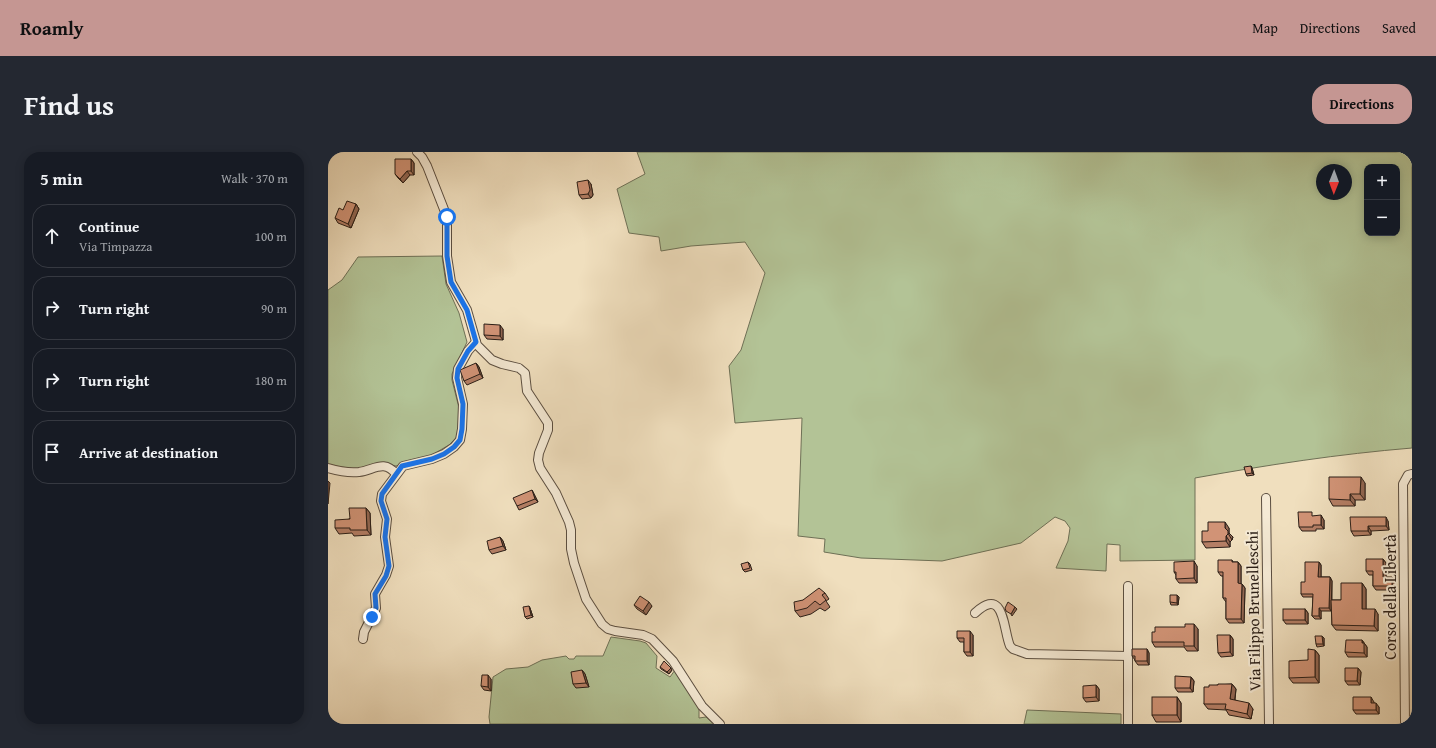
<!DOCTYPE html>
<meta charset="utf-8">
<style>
:root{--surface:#171b24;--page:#242831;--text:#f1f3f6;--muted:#9ea1a6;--line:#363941;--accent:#c59692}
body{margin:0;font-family:"Gentium Book Plus",serif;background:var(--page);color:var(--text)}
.controls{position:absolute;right:12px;top:12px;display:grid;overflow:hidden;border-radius:8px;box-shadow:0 2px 10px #0003}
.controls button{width:36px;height:36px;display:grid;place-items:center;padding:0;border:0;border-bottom:1px solid var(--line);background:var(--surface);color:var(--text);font:20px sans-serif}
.compass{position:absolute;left:988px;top:12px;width:36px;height:36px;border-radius:50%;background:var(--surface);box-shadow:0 2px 10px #0003;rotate:181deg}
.stop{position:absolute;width:12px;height:12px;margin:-9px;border:3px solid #1a73e8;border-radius:50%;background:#fff}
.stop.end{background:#1a73e8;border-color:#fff;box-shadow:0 1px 4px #0008}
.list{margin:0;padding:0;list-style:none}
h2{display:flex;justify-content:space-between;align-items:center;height:52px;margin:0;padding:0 16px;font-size:17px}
h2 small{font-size:13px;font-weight:400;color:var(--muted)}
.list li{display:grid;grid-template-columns:26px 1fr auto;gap:12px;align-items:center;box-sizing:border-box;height:64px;margin:0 8px 8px;padding:0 8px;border:1px solid var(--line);border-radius:16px}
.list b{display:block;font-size:15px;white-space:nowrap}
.list p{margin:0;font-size:13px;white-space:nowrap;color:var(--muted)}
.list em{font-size:13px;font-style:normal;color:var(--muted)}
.icon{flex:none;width:22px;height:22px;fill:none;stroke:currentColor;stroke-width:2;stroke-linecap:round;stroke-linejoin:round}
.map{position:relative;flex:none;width:1084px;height:572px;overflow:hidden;border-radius:16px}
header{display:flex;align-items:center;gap:24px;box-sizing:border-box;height:56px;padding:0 20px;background:var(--accent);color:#111}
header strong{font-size:19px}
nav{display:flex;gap:22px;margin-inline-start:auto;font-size:14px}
.intro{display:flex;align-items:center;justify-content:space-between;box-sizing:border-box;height:96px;padding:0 24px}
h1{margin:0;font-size:28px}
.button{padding:10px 18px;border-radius:16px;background:var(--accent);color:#111;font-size:14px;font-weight:700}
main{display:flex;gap:24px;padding:0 24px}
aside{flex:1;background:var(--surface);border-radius:16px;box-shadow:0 2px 10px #0003}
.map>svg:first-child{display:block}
</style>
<header>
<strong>Roamly</strong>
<nav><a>Map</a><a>Directions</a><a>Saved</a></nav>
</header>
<div class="intro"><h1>Find us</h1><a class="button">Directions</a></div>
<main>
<aside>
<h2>5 min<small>Walk · 370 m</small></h2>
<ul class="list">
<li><svg class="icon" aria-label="ahead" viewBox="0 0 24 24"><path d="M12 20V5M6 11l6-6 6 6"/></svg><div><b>Continue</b><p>Via Timpazza</p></div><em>100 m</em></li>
<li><svg class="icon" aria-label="right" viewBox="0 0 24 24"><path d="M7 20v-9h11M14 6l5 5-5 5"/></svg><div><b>Turn right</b></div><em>90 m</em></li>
<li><svg class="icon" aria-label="right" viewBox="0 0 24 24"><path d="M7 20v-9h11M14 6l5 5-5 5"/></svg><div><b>Turn right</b></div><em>180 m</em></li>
<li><svg class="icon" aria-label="arrive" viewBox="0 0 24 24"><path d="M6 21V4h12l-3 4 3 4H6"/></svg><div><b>Arrive at destination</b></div></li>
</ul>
</aside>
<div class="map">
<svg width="1084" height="572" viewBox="0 0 1084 572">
<rect width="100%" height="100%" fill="#f0dfbe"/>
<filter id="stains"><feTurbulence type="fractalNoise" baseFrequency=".005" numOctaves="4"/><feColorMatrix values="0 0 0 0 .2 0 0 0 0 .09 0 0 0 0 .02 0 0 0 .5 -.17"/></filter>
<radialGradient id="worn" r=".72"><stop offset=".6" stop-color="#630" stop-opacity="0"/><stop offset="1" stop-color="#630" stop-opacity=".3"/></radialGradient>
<g fill="#b3c396" stroke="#6e7056" fill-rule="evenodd">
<path d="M309,0H1084V296C1011,302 939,313 867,326V408L792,409V393L779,392L778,419L728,416L740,389L742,376L737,369L727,365L693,391L614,409L533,406L496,400L497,387L470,384L474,266L407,271L401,214L413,198L437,121L417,90L363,94L333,99L331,85L301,81L289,37L317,22ZM1039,15H1069V81H1039ZM994,18H1018V42H994Z"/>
<path d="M114,104L118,132L131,161L139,190L124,222V228L132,260L131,279L128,286L121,293L102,304L86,308L68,314L53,311L27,317L0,313V138L14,128L30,105Z"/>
<path d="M283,485L312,489L318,491L329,504L328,516L342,525L347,518L371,556V566L378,565L386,572H162L161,565L165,525L178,517L200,515L214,508L238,504L241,507H246L248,504H275Z"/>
<path d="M699,558L793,562V572H696Z"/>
</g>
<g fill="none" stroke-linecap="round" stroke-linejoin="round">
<defs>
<g id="minor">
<path d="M89,0L94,5L99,14L119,65V104L123,130L139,158L149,193L164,208L174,212L191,216L197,221L199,239L220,271V278L211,301L210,308L212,316L228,341L241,370L243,378V397L246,411L258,447L274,472L280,477L287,479L315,483L324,487L345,509L374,554L392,572"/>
<path d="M0,316C10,319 21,321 31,320C46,318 56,307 68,322"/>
<path d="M938,346L941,572"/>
<path d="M800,434V572"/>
<path d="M647,461C677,433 675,478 682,494L685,497L699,502L800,504"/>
<path d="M35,487L36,480L48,456L47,442L58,423L61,414L57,385L59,367L53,349L54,342L75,314L104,307L116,302L126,295L132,288L134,277L135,252L129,226L130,217L140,199L148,190"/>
<path d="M1077,572L1075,332L1080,323L1084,322"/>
</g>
</defs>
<use href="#minor" stroke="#5b4e40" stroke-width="10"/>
<use href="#minor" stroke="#f5ead5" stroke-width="8"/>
</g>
<g fill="#b47e65" stroke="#291d16">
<path d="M83,7L86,11V23H82L75,31L70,26L67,22Z"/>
<path d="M263,32L265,43L263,46L254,47L251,43Z"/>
<path d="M28,52L31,57L23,76L10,71L7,66L15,58Z"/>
<path d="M175,177V188L159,187L156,183Z"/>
<path d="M148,211L151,215L155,226L139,233L136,229Z"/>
<path d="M923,314L924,316L926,323L919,324L918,322Z"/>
<path d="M1037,331V348H1027V354H1005L1001,347Z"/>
<path d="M204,338L210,350L191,358L189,354Z"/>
<path d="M38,356L42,361L43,383L26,384L24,381L11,382L7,376Z"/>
<path d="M986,364L996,368V377H988V379H974L971,375Z"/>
<path d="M1060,369L1061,378L1043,379V383L1026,384L1023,379Z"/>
<path d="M901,376V381L905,385L904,388L902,390V395L878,396L874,390L880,379Z"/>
<path d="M172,385L175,389L178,398L164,402L161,398Z"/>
<path d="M1055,407L1058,411V425L1067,429V438H1048L1045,434V423H1041L1038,419Z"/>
<path d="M904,408L905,410H910L913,414V432H914L917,436L916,471H901L898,467V450L895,446V424H893L890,420Z"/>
<path d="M420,410L422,412L424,418L417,420L415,418Z"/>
<path d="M991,410L993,413V425H1002L1004,429V448H1013L1034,431L1038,437V457L1050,462V479L1008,478L1004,473L1003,450V459H993V467H987L984,464L985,445H975L973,442Z"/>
<path d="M869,414V431H851L848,427V423L846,420Z"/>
<path d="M497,441L501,447L498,449L502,455L497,459L492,456L483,462L472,465L467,459L475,448Z"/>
<path d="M849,443L851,445L850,453H843L842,450Z"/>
<path d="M306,453L324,454L318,463L309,457Z"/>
<path d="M201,454L202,456L205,465L199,467L197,465Z"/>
<path d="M977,457L980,461V472H958L955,468Z"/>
<path d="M870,477V499H859L856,495H827L824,490Z"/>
<path d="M645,483V504H639L636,500V490H632L629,486Z"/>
<path d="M902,483L905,487V504L893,505L890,501Z"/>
<path d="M994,484L996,486V494L989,495L988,492Z"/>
<path d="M1034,488L1039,495V505H1020L1017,500Z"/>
<path d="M819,497L821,501V513H810L807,509V508L804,504Z"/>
<path d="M987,498L991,503V531H965L961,526L980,508Z"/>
<path d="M332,515L344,518L341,522L333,517Z"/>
<path d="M1030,516L1033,520L1032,533H1020L1017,529Z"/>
<path d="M254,518L257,522L261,535L248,536L245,532Z"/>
<path d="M863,525L866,529L865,540H850L847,536Z"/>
<path d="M163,527V539L156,538L153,534Z"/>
<path d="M904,532L908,537L907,548L925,557L923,567L901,563L898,558L880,557L876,552L881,535L890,533Z"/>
<path d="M768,533L771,537V549L758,550L755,546Z"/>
<path d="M849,545L853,551V570H828L824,563Z"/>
<path d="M1046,550V551L1051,555V562H1028L1025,558Z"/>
</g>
<g fill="#926753" stroke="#291d16">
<path d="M83,7L86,11V23L83,19Z"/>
<path d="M79,19L82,23L75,31L72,27Z"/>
<path d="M260,28L263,32L265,43L263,46L260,42Z"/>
<path d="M28,52L31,57L23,76L20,72Z"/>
<path d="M172,173L175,177V188L172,184Z"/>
<path d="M148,211L151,215L155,226L152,222Z"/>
<path d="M923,314L924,316L926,323L924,321Z"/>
<path d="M1033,325L1037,331V348L1032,342Z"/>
<path d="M0,329L2,331L0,352Z"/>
<path d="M204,338L210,350L207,347Z"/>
<path d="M1022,342L1027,348V354L1022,348Z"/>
<path d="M38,356L42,361L43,383L39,378Z"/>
<path d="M993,363L996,368V377L993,373Z"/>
<path d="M1058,365L1060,369L1061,378L1058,374Z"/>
<path d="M897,370L901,376V381L905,385L904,388L897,376Z"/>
<path d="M1040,374L1043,379V383L1040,379Z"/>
<path d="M898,384L902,390V395L898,389Z"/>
<path d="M172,385L175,389L178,398L175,394Z"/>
<path d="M1055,407L1058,411V429L1055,425Z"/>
<path d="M866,409L869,414V431L866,426Z"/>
<path d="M910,410L913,414V436L910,431Z"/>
<path d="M991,410L993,413V428L990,425Z"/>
<path d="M1002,425L1004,429L1003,459L1001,456Z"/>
<path d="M1064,425L1067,429V438L1064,434Z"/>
<path d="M1034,431L1038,437V462L1034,457Z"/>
<path d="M914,432L917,436L916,471L913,467Z"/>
<path d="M849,443L851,445L850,453L849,451Z"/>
<path d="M321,450L324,454L318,463L315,459Z"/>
<path d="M201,454L202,456L205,465L203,463Z"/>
<path d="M687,455L689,457L684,464L683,462Z"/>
<path d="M991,456L993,459V467L991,464Z"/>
<path d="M977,457L980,461V472L977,468Z"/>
<path d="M1047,457L1050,462V479L1046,474Z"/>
<path d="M866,472L870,477V499L866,494Z"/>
<path d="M642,479L645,483V504L642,500Z"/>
<path d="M902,483L905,487V504L902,500Z"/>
<path d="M994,484L996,486V494L995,492Z"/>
<path d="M1034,488L1039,495V505L1036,501Z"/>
<path d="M819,497L821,501V513L819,509Z"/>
<path d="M987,498L991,503V531L987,525Z"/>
<path d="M343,516L344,518L341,522L339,520Z"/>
<path d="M1030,516L1033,520L1032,533L1029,529Z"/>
<path d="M254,518L257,522L261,535L258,531Z"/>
<path d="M160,523L163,527V539L160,535Z"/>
<path d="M863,525L866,529L865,540L862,536Z"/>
<path d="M904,532L908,537L906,553L902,547Z"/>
<path d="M768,533L771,537V549L768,545Z"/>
<path d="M849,545L853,551V570L849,563Z"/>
<path d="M1043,545L1046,550V555L1043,551Z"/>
<path d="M921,551L925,557L923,567L919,562Z"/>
<path d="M1048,551L1051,555V562L1048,558Z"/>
</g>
<g fill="#d19376" stroke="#291d16">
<path d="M67,7H83V19H79L72,27L67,22Z"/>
<path d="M260,28L262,38L260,42L251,43L249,30Z"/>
<path d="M19,49L28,52L20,72L7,66L11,56L15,58Z"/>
<path d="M156,172L172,173V184L156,183Z"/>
<path d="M148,211L152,222L136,229L132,218Z"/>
<path d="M923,314L924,321L918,322L916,315Z"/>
<path d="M1001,325H1033L1032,342H1022V348L1001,347Z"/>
<path d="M204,338L207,347L189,354L185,346Z"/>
<path d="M21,356H38L39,378H22V376H7V368L22,367Z"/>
<path d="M970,360H984V364L993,363V373H985V375H971Z"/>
<path d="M1022,365H1058V374H1040V379H1023Z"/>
<path d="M880,370H897V376L900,379V382L898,384V389L874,390V379H880Z"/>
<path d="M172,385L175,394L161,398L159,389Z"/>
<path d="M1038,407H1055V425H1064V434H1045V419H1038Z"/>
<path d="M890,408H904V410H910V431L914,432L913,467H898V446H895V420H890Z"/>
<path d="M866,409V426L848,427V420H846V410Z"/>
<path d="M420,410L422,416L415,418L413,412Z"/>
<path d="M977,410H991L990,425H1002L1001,456H991V464H984L985,442H973V430H977Z"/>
<path d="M1013,431H1034V457H1047L1046,474L1004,473L1003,448H1013Z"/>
<path d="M491,436L497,441L494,443L498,448L492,453L487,449L479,456L467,459L466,450L475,448Z"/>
<path d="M842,443H849V451L842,450Z"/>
<path d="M312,444L321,450L315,459L306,453Z"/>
<path d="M680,450L687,455L683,462L678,459L677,456Z"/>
<path d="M201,454L203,463L197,465L195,455Z"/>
<rect x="955" y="457" width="22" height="11"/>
<path d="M857,472H866V494H856V490H824V480H827V475H857Z"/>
<path d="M629,479H642V500H636V486H629Z"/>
<path d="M889,483H902V500L890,501Z"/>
<path d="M987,484H994L995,492H988Z"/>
<path d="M1018,488H1034V491H1036V501L1017,500Z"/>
<path d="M804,497H819V509H807V504H804Z"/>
<path d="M980,497L987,498V525L961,526V509L980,508Z"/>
<path d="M336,509L343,516L339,520L332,515Z"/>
<path d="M1017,516H1030L1029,529H1017Z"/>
<path d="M254,518L258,531L245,532L243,520Z"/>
<path d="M154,523H160V535L153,534Z"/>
<path d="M847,524L863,525L862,536H847Z"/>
<path d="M890,532H904L902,547L921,551L919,562L897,557L898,552H876V535H881V533H890Z"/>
<path d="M768,533V545L755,546V534Z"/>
<rect x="824" y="545" width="25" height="18"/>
<path d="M1025,545H1043V551H1048V558H1025Z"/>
</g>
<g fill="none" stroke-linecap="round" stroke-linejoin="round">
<path stroke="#1a73e8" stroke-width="5" d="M44,465L48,456L47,442L58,424L61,414L57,385L59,367L53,349L54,342L74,314L104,307L116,302L126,295L132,288L134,277L135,252L129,226L130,217L140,199L148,190L139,158L123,130L119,104V65"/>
</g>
<g text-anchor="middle" stroke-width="4" stroke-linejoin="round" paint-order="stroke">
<g font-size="16" fill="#291d16" stroke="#f5ead5">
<text transform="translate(1062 445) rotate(-90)" y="6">Corso della Libertà</text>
<text transform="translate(925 459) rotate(-91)" y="6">Via Filippo Brunelleschi</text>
</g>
</g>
<rect width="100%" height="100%" filter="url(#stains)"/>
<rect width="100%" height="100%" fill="url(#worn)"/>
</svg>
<div class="controls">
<button>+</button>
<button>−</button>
</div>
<svg class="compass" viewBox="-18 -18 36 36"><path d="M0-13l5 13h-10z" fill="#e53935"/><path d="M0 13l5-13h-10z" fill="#9ea1a6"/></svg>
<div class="stop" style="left:119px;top:65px"></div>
<div class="stop end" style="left:44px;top:465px"></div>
</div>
</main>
